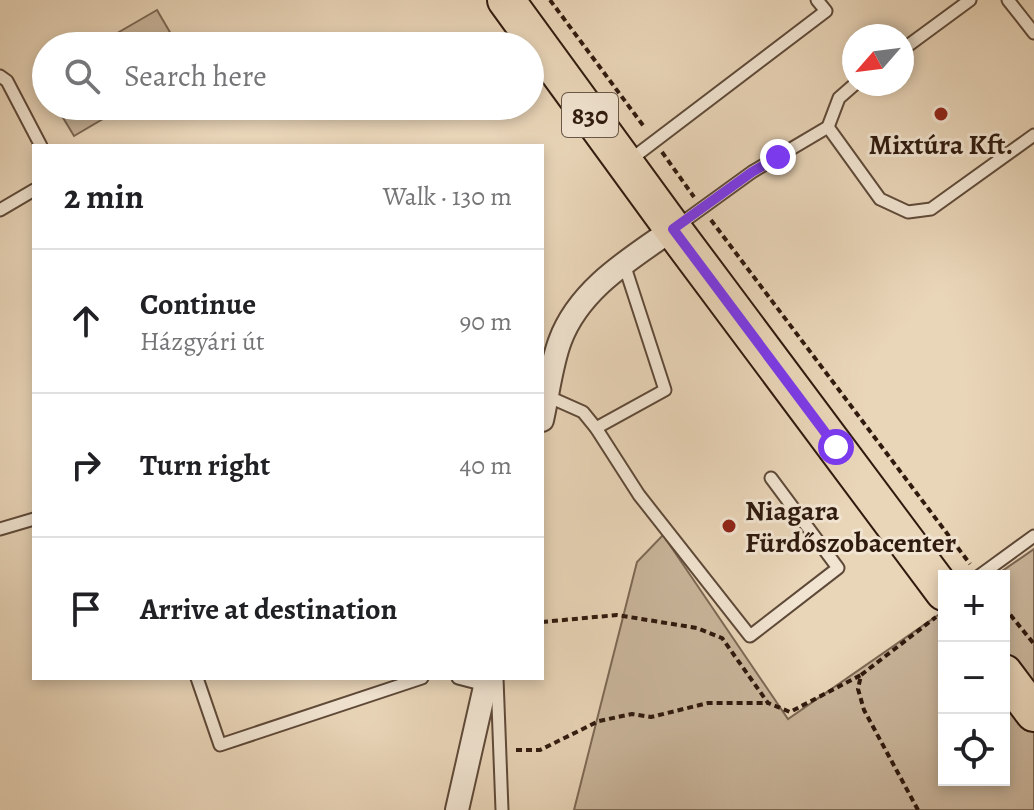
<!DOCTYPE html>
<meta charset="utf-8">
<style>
:root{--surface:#fff;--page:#f6f6f6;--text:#202124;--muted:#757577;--line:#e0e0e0}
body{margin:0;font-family:Alegreya,serif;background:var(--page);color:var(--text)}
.controls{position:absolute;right:24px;bottom:24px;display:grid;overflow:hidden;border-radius:0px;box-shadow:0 4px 12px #0003}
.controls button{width:72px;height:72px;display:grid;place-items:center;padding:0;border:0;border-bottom:2px solid var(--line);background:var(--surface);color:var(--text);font:40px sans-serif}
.compass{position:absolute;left:842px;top:24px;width:72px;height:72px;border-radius:50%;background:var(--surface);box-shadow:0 4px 12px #0003;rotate:242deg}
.stop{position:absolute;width:24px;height:24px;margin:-18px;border:6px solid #7c3aed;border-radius:50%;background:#fff}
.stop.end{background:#7c3aed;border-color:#fff;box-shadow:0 2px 8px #0008}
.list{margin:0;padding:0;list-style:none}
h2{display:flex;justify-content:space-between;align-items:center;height:104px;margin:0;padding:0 32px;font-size:34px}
h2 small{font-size:26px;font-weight:400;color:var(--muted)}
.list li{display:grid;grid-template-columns:52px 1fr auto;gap:24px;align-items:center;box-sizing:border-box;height:144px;padding:0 32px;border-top:2px solid var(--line)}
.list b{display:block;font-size:30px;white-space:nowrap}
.list p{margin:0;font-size:26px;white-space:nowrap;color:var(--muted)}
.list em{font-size:26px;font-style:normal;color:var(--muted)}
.icon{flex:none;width:44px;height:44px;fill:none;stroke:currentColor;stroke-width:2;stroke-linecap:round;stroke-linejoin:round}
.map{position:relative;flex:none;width:1034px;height:810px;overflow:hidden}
.search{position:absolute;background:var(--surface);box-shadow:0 4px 12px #0003;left:32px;top:32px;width:512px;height:88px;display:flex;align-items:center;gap:20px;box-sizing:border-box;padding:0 28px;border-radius:44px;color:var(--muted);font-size:30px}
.panel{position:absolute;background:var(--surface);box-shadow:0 4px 12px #0003;left:32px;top:144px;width:512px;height:536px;border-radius:0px}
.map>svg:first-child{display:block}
</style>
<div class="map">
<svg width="1034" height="810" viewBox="0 0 1034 810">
<rect width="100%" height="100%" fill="#e9d5b8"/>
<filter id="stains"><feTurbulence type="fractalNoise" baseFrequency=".0025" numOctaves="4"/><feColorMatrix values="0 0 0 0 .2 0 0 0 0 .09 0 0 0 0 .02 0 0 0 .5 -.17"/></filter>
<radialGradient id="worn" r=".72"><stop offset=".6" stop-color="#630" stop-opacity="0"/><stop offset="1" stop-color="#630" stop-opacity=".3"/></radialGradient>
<g fill="#c9b59b" stroke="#7c6854" stroke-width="2">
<path d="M157,10L178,46H95Z"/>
<path d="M56,106H125L74,136Z"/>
<path d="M663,535L788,719L944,611V780H1004V576H995L1034,549V810H574L637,562Z"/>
</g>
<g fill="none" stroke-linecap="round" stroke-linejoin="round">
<defs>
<g id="service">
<path d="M1008,0L1034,33"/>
<path d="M902,50L970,0"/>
<path d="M0,76L7,81L41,146"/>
<path d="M828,127L880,199L908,212L931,209L1034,135"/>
<path d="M630,160L826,11L817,0"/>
<path d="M0,210L34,190"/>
<path d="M676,227L752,172L828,127L839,98L855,84"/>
<path d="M547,396L583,412L596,428L639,495L750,636L838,568L771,478"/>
<path d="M596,428L665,390L624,264"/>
<path d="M0,529L34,519"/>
<path d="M979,576L1034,536"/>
<path d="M197,678L220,745L422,678"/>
<path d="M458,678L485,685"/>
<path d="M497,678L502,810"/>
</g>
<g id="minor">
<path d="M542,420C548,394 551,365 560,341C579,289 630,259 673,229"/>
<path d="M457,810L487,678"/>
</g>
<g id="primary">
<path d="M506,0L673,229L944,592"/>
<path d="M1004,673L1034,713"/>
</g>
</defs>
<use href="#service" stroke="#5e4938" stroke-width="15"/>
<use href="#minor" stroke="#5e4938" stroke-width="26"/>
<use href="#primary" stroke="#2f1a0e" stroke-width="40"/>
<g stroke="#2f1a0e" stroke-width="4" stroke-dasharray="6 4" stroke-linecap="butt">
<path d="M550,0L645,128"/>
<path d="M662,152L694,197"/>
<path d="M711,220L970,564"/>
<path d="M1004,607L1034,644"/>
<path d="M542,622L617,615L697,628L722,638L768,703L790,712L861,675"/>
<path d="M516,750H540L599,721L632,714L651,717L708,703H768"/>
<path d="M918,810L864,710L858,689L861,675L936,617"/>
</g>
<use href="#service" stroke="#f1e4d1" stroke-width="11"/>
<use href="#minor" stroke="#f1e4d1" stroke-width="22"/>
<use href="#primary" stroke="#e9d5b8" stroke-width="36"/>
</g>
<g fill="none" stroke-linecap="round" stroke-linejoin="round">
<path stroke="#7c3aed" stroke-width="10" d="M778,157L752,172L673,229L836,447"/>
</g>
<g fill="#8f2418" stroke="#f1e4d1" stroke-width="3">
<circle cx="941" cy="114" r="8"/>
<circle cx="729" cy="526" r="8"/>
</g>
<g text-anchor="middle" stroke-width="6" stroke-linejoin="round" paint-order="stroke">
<rect fill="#f1e4d1" stroke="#695748" stroke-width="2" x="562" y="93" width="56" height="44" rx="6"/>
<g font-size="26" font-weight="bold" fill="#2f1a0e">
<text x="590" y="124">830</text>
</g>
<g font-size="28" font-weight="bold" fill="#2f1a0e" stroke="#f1e4d1">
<text x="941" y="154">Mixtúra Kft.</text>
<text x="745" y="520" text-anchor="start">Niagara<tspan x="745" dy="32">Fürdőszobacenter</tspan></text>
</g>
</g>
<rect width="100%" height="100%" filter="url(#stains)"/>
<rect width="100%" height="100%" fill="url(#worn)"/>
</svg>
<div class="controls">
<button>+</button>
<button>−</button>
<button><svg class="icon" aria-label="locate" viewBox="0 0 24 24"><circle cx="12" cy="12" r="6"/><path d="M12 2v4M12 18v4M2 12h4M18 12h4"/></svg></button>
</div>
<svg class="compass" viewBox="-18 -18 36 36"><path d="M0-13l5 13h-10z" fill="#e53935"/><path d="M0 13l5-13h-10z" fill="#757577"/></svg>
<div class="stop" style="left:836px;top:447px"></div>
<div class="stop end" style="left:778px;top:157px"></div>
<div class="search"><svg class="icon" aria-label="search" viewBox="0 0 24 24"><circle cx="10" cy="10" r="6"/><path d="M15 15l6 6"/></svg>Search here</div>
<section class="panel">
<h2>2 min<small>Walk · 130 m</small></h2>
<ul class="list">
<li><svg class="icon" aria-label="ahead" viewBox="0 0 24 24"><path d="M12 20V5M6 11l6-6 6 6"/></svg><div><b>Continue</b><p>Házgyári út</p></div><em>90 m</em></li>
<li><svg class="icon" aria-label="right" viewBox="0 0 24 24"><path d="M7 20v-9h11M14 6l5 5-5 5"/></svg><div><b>Turn right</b></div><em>40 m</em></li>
<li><svg class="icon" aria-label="arrive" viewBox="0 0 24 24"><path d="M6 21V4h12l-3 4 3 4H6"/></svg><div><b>Arrive at destination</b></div></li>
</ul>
</section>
</div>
